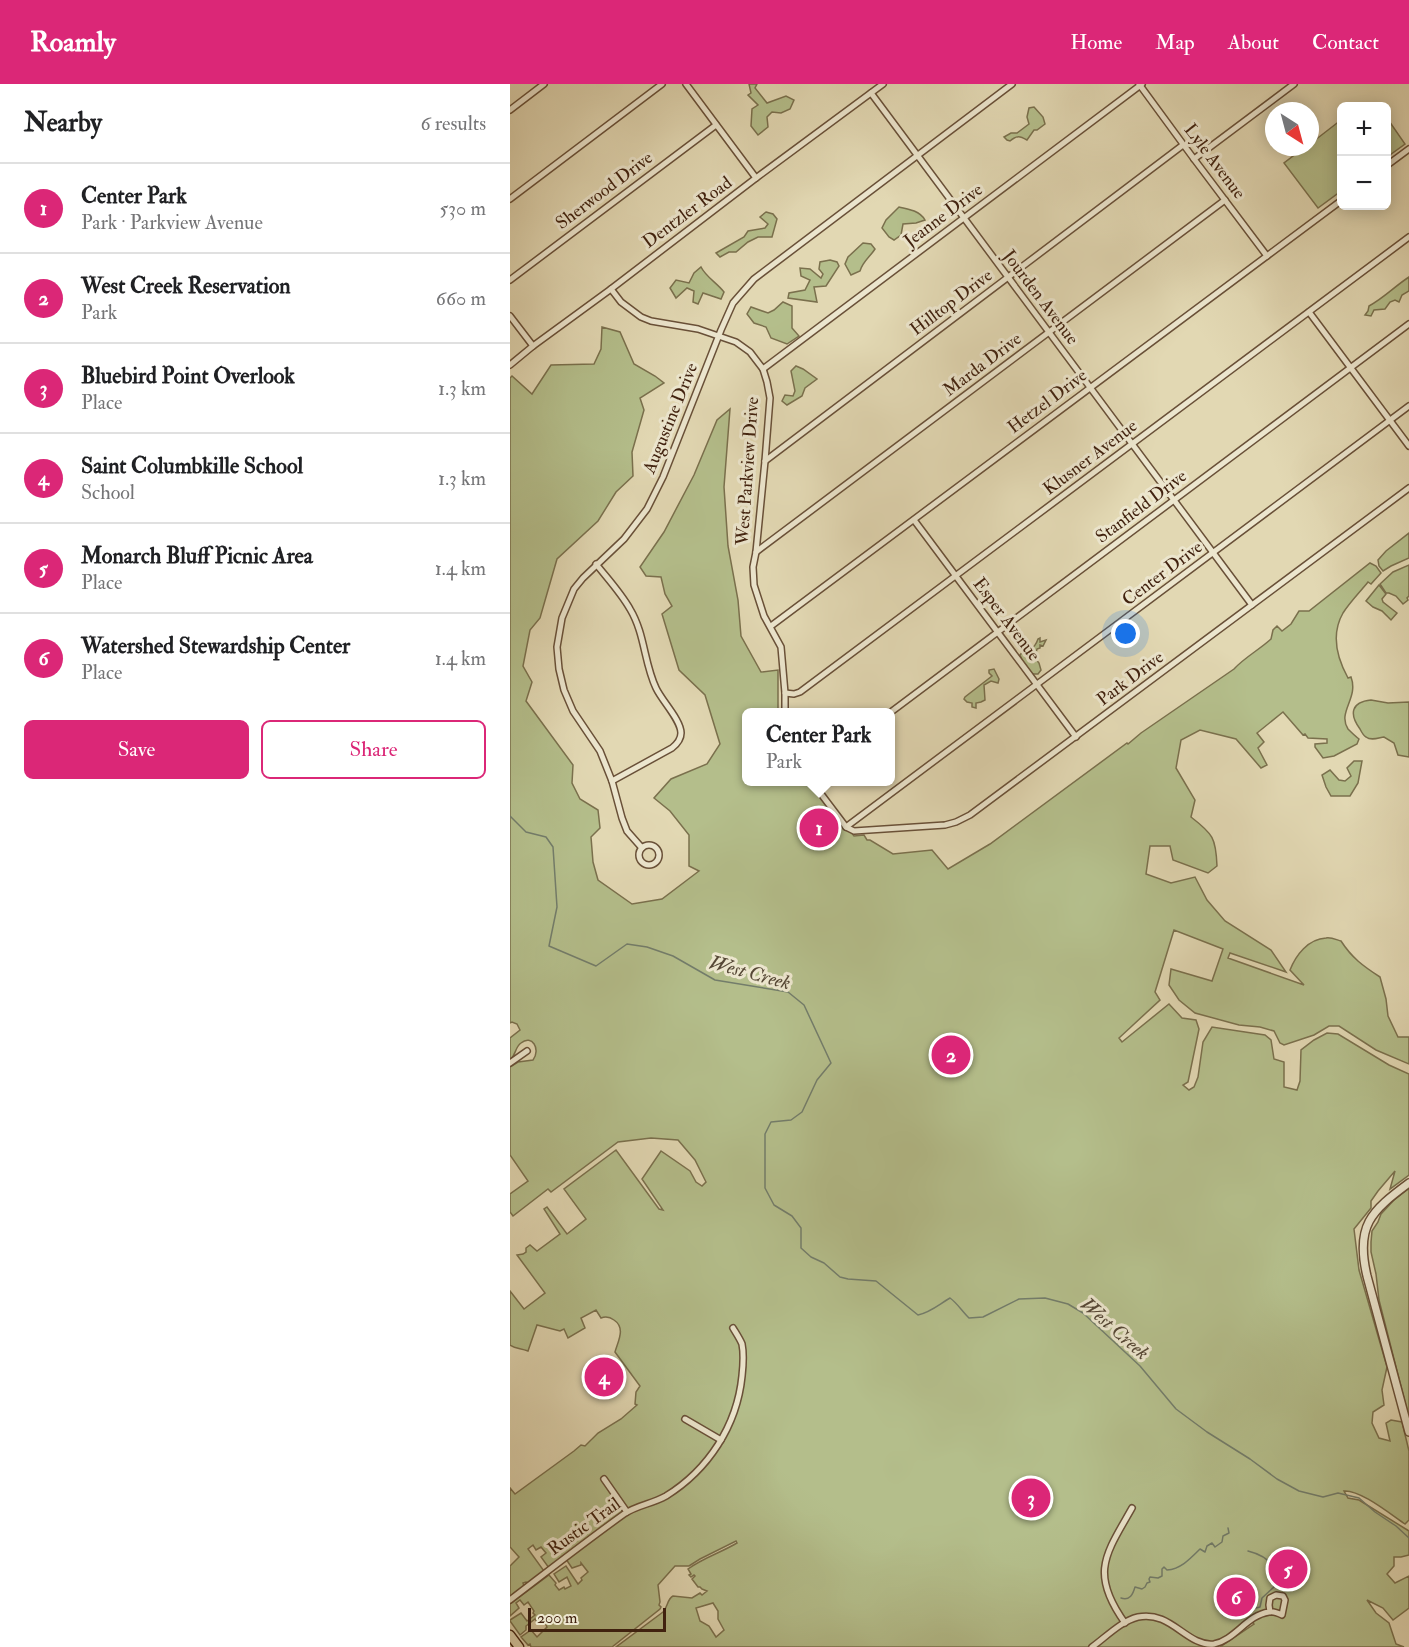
<!DOCTYPE html>
<meta charset="utf-8">
<style>
:root{--surface:#fff;--page:#f2f2f2;--text:#202124;--muted:#757577;--line:#e0e0e0;--accent:#db2777}
body{margin:0;font-family:"IM FELL Double Pica",serif;background:var(--page);color:var(--text)}
.controls{position:absolute;right:18px;top:18px;display:grid;overflow:hidden;border-radius:9px;box-shadow:0 3px 15px #0003}
.controls button{width:54px;height:54px;display:grid;place-items:center;padding:0;border:0;border-bottom:2px solid var(--line);background:var(--surface);color:var(--text);font:30px sans-serif}
.compass{position:absolute;left:755px;top:18px;width:54px;height:54px;border-radius:50%;background:var(--surface);box-shadow:0 3px 15px #0003;rotate:144deg}
.scale{position:absolute;left:18px;bottom:15px;width:138px;box-sizing:border-box;padding-left:6px;border:3px solid #41220f;border-top:0;font-size:16px;line-height:21px;white-space:nowrap;color:#41220f;-webkit-text-stroke:4px #ece6ce;paint-order:stroke}
.you{position:absolute;left:616px;top:550px;width:21px;height:21px;margin:-15px;border:4px solid #fff;border-radius:50%;background:#1a73e8;box-shadow:0 0 0 9px #1a73e833}
.badge{display:grid;place-items:center;width:39px;height:39px;border-radius:50%;background:var(--accent);color:#fff;font-size:20px;font-weight:700}
.pin{position:absolute;translate:-50% -50%;border:3px solid #fff;box-shadow:0 2px 6px #0006}
.popup{position:absolute;left:232px;top:624px;width:153px;height:78px;box-sizing:border-box;display:grid;place-content:center;border-radius:9px;background:var(--surface);filter:drop-shadow(0 2px 4px #0005);font-size:20px;white-space:nowrap;color:var(--muted)}
.popup b{font-size:22px;color:var(--text)}
.popup::after{content:'';position:absolute;left:50%;top:100%;margin-left:-12px;border:12px solid transparent;border-top-color:var(--surface)}
.list{margin:0;padding:0;list-style:none}
h2{display:flex;justify-content:space-between;align-items:center;height:78px;margin:0;padding:0 24px;font-size:26px}
h2 small{font-size:20px;font-weight:400;color:var(--muted)}
.list li{display:grid;grid-template-columns:39px 1fr auto;gap:18px;align-items:center;box-sizing:border-box;height:90px;padding:0 24px;border-top:2px solid var(--line)}
.list b{display:block;font-size:22px;white-space:nowrap}
.list p{margin:0;font-size:20px;white-space:nowrap;color:var(--muted)}
.list em{font-size:20px;font-style:normal;color:var(--muted)}
.actions{display:flex;gap:12px;padding:18px 24px}
.actions a{flex:1;padding:14px 0;border:2px solid var(--accent);border-radius:9px;text-align:center;font-size:21px;color:var(--accent)}
.actions .main{background:var(--accent);color:#fff}
.map{position:relative;flex:none;width:899px;height:1563px;overflow:hidden}
header{display:flex;align-items:center;gap:36px;box-sizing:border-box;height:84px;padding:0 30px;background:var(--accent);color:#fff}
header strong{font-size:28px}
nav{display:flex;gap:33px;margin-inline-start:auto;font-size:21px}
main{display:flex}
aside{flex:1;background:var(--surface)}
.map>svg:first-child{display:block}
</style>
<header>
<strong>Roamly</strong>
<nav><a>Home</a><a>Map</a><a>About</a><a>Contact</a></nav>
</header>
<main>
<aside>
<h2>Nearby<small>6 results</small></h2>
<ul class="list">
<li><span class="badge">1</span><div><b>Center Park</b><p>Park · Parkview Avenue</p></div><em>530 m</em></li>
<li><span class="badge">2</span><div><b>West Creek Reservation</b><p>Park</p></div><em>660 m</em></li>
<li><span class="badge">3</span><div><b>Bluebird Point Overlook</b><p>Place</p></div><em>1.3 km</em></li>
<li><span class="badge">4</span><div><b>Saint Columbkille School</b><p>School</p></div><em>1.3 km</em></li>
<li><span class="badge">5</span><div><b>Monarch Bluff Picnic Area</b><p>Place</p></div><em>1.4 km</em></li>
<li><span class="badge">6</span><div><b>Watershed Stewardship Center</b><p>Place</p></div><em>1.4 km</em></li>
</ul>
<div class="actions"><a class="main">Save</a><a>Share</a></div>
</aside>
<div class="map">
<svg width="899" height="1563" viewBox="0 0 899 1563">
<rect width="100%" height="100%" fill="#e2d8b3"/>
<filter id="stains"><feTurbulence type="fractalNoise" baseFrequency=".00333" numOctaves="4"/><feColorMatrix values="0 0 0 0 .2 0 0 0 0 .09 0 0 0 0 .02 0 0 0 .5 -.17"/></filter>
<radialGradient id="worn" r=".72"><stop offset=".6" stop-color="#630" stop-opacity="0"/><stop offset="1" stop-color="#630" stop-opacity=".3"/></radialGradient>
<g fill="#b4be8b" stroke="#7a704d" stroke-width="1.5" fill-rule="evenodd">
<path d="M239,0H247L245,4L257,19L276,12L284,16L280,25L271,29L262,28L257,33L258,43L248,51L241,42L242,25L248,21L238,11L241,9Z"/>
<path d="M524,23L533,33L535,40L527,46H524L517,56C510,52 507,51 500,57L497,56L494,53L501,49H507L519,40L517,33L519,24Z"/>
<path d="M877,34L895,60L877,73H876Z"/>
<path d="M831,36V107L808,124L774,79L795,63H800V60Z"/>
<path d="M389,123C399,125 410,127 415,136L406,139L393,140L391,151L384,156L379,153L372,144L376,136Z"/>
<path d="M256,128L263,130L267,135L262,153H248L238,158L226,168H219L210,173L206,169L234,153L238,147L255,144L258,140L250,133Z"/>
<path d="M353,159L361,160L365,165C360,173 353,177 350,187L341,191L335,180L338,173Z"/>
<path d="M320,176L327,178L329,182L316,202L304,203L307,218L278,214L279,209L295,206L300,196L291,192L290,184L300,185L311,194L313,190L309,185L310,178Z"/>
<path d="M191,183C196,193 207,199 214,208L211,215L193,209L188,220L183,218L184,207L177,204L166,214L160,204L166,196L179,199L184,189Z"/>
<path d="M899,193V207L892,211L889,218L885,216L880,218L875,225L864,226L861,232L855,231L858,227L859,222C874,214 885,202 899,193Z"/>
<path d="M273,218L282,222V244L289,252L277,260L261,254L256,243L244,239L237,230L241,223L258,229L264,226Z"/>
<path d="M92,243L110,248L124,280L145,292L154,299L130,314L134,326L122,368L123,392L106,408L88,437L47,475L30,534L20,546L13,582L22,598L16,617L63,681L62,699L70,715L88,726L90,744L81,753L83,778L88,796L122,820L152,815L189,787L179,782V751L160,727L144,714L161,695L197,680L210,660L195,611L169,586L152,530L162,522L155,510L151,493L136,492L130,483L154,448L184,391L207,336L220,325L214,403L218,462L228,516L231,552L251,588L268,586V628H237V698H303L344,752L354,751L357,756H360L383,770L422,766L438,785L480,760L617,659L618,660L631,649L724,585C735,573 749,566 761,555L763,546L767,542L772,547L781,540L789,527H799L860,479L866,482L871,489L861,500L858,498C850,508 840,518 833,529C821,550 827,574 838,594L841,593C849,614 827,628 838,645C841,648 845,652 849,655L847,660L824,672L813,674L805,663V660L817,659V655L798,654L795,650L793,651L773,628L747,649L754,658L748,664L757,681L751,684L726,655L690,646L671,656L666,684L685,716L681,733C703,750 706,754 707,782L698,789L663,776L660,762H640L636,790L661,799L685,793L697,816L715,837L761,866L776,888L720,869L718,874L794,901L780,886C786,871 798,855 816,854C821,853 827,856 831,857C842,874 853,882 870,893L876,915L878,932L888,953H899V980L866,966L829,942H819L804,951L774,961L770,959L764,947L750,943L729,941L685,929L669,916L659,901L661,885L702,897L713,865L664,846L645,908L650,916L609,954L612,958L659,920L672,934L686,936L689,945L678,998L673,1001L679,1006L684,1003L688,993L693,958L702,943L755,951L761,956L764,975L774,978V1003L787,1006L790,997L791,966L804,956L817,949L828,950L879,981L899,990V1091L880,1105L885,1087L868,1107L861,1117V1124L844,1145L849,1186L877,1283L872,1306L874,1321L863,1328L862,1339L869,1354L880,1357L876,1339L881,1336L892,1338L899,1367V1436L895,1440C880,1430 851,1406 834,1407L838,1414L849,1416L899,1447V1471L891,1473H884V1482L877,1490L885,1499L899,1492V1524L883,1536L873,1524L857,1516L866,1529L879,1539L886,1560L894,1563H710L744,1540L740,1534L702,1563H106L153,1528C158,1523 157,1515 163,1512L182,1514L190,1509L192,1511L197,1507L192,1505L190,1503H188L182,1495L185,1492L184,1491L181,1493L179,1491L181,1490L178,1485C193,1474 210,1469 227,1459L226,1457L190,1475L179,1482H165L148,1501L150,1518L149,1521L151,1523L150,1525L102,1563H21L20,1560L18,1561L11,1553L21,1546L27,1553L37,1543L34,1537L29,1540L25,1535L16,1542V1546L10,1551L0,1537V1536L11,1529L17,1537L25,1531L23,1529L24,1527L18,1518L14,1521L10,1516L6,1519L9,1524L0,1532V1520L39,1491L46,1499L45,1501L49,1506L54,1503L55,1505L61,1502L57,1493L49,1498L44,1490L56,1482L68,1500L72,1496L71,1494L78,1488L71,1479V1481L62,1484L54,1472L39,1484L31,1473L36,1469L31,1463L26,1466L23,1461L18,1465L34,1487L18,1499L16,1498L13,1499L14,1502L0,1513V1482L9,1473L0,1463V1404L5,1410L64,1367L71,1361L75,1362L88,1349L111,1335L127,1321L125,1320L126,1308L130,1302L105,1268C108,1257 116,1244 104,1236C100,1233 96,1232 91,1234L86,1226L71,1234L75,1244L58,1254L54,1245L50,1247L27,1241L18,1267C11,1264 6,1265 0,1261V1207L14,1225L35,1209L7,1171L13,1170L16,1168V1164L20,1161L27,1167L50,1150L34,1125L37,1123L57,1150L76,1135L54,1105L106,1066L149,1125L153,1126L132,1095L151,1067L180,1087L186,1098L192,1102L196,1098L185,1076L168,1056L141,1054L108,1058L41,1108L38,1105L3,1132L0,1128V1110L18,1097L0,1071V983L8,978L23,976C31,965 22,950 11,959C5,963 6,971 0,976V954L10,946L7,940L2,938L0,939V294L2,292L22,310L41,281L84,280L91,265ZM203,1519L208,1527V1535L214,1546L206,1553L199,1542L190,1537L186,1524Z"/>
<path d="M286,282L293,285L307,295L295,304L292,312L277,321L272,317L275,311L283,312L285,307L281,287Z"/>
<path d="M899,449V474L881,482L873,487L869,482L868,476L876,467Z"/>
<path d="M899,481V512L897,514L898,516L893,520L886,512L879,509H876L870,500L883,488Z"/>
<path d="M869,501L876,510L872,515L873,518L887,529L881,536L872,527L863,523L856,517Z"/>
<path d="M530,554V558L536,556L533,562L530,561V564L527,565L526,569L523,572L529,579L531,586L528,590H522L512,576L510,571L516,564L519,566C524,563 526,561 528,555Z"/>
<path d="M484,585L489,595L488,599L481,597L474,601L475,616L471,618L466,619V624L462,623V619L457,618L454,615L455,613L482,592L479,589V586Z"/>
<path d="M861,616L878,619L899,618V673L888,671L884,659L874,653C868,654 861,657 856,653C854,652 851,647 850,645C839,630 841,618 861,616Z"/>
<path d="M844,677H852L848,699L840,712H821L816,703L812,691L820,686L829,696L835,697L841,692L837,684Z"/>
<path d="M899,1104V1334L869,1216L866,1190L861,1168V1158L862,1147L868,1138L871,1130L884,1116Z"/>
</g>
<g fill="none" stroke-linecap="round" stroke-linejoin="round">
<g stroke="#737d6b" stroke-width="1.5">
<path d="M0,732L16,748L36,753L43,763L47,823L39,862L86,882L117,860L137,863L163,872L205,896L278,908L294,921L321,979L307,996L292,1028L281,1036L261,1038L255,1050V1104L264,1121L282,1132L291,1144V1164L301,1173L314,1179L330,1193L338,1195L366,1197L408,1231C421,1228 428,1221 440,1214C447,1219 452,1227 459,1234L473,1233L509,1215L535,1214L558,1220L573,1229L630,1282L666,1325L697,1348L740,1375L767,1395L789,1407L813,1413L828,1409L849,1414L865,1428L886,1442L899,1454"/>
<path d="M738,1467C754,1471 767,1480 767,1498"/>
<path d="M611,1514C620,1517 623,1510 625,1503L632,1505L635,1503L637,1499L640,1498L639,1495L640,1493L648,1494L652,1492V1485L654,1483L657,1486C671,1485 681,1474 690,1465L695,1468L697,1462L702,1459L705,1463L712,1458L713,1452L719,1449L718,1444"/>
<path d="M713,1531L718,1529H725L750,1523L752,1514L765,1502"/>
</g>
<defs>
<g id="minor">
<path d="M176,0L246,94"/>
<path d="M629,0L684,75L757,172"/>
<path d="M361,9L742,521"/>
<path d="M0,26L34,0"/>
<path d="M684,75L784,0"/>
<path d="M876,82L899,65"/>
<path d="M0,115L152,0"/>
<path d="M0,196L206,41"/>
<path d="M101,205L111,218L131,233L141,237L188,245L226,258L240,268L253,285L257,298L260,314L255,377L246,468L243,483L244,501L254,532L271,563L275,609V628"/>
<path d="M799,228L899,362"/>
<path d="M0,232L23,262"/>
<path d="M0,281L23,262L101,205L246,94L373,0"/>
<path d="M253,285L632,0"/>
<path d="M255,377L673,61"/>
<path d="M404,436L566,653"/>
<path d="M246,468L715,116"/>
<path d="M86,480C98,495 111,509 120,525C135,550 134,579 146,604C152,617 171,636 171,649C171,656 167,660 162,664L102,697"/>
<path d="M261,542L832,116"/>
<path d="M275,609L284,610L290,608L899,153"/>
<path d="M381,628L899,240"/>
<path d="M302,698L336,743L344,747L435,741L446,738L460,731L899,404"/>
<path d="M336,743L899,322"/>
<circle cx="139" cy="771" r="10"/>
<path d="M132,764L117,747L112,734L102,697L90,667L63,627L54,606L49,585L47,563L52,534L64,505L73,494L114,455L137,425L153,393L211,246L223,219L244,195L502,0"/>
<path d="M0,979L17,967"/>
<path d="M175,1335L211,1356"/>
<path d="M94,1395L117,1428"/>
<path d="M0,1516C38,1487 75,1458 114,1430C127,1421 142,1420 156,1412C198,1386 227,1342 232,1292C233,1283 234,1270 232,1260C230,1255 226,1249 223,1244"/>
<path d="M615,1539C579,1489 596,1470 622,1424"/>
<path d="M582,1563C596,1553 611,1537 628,1533C661,1526 677,1563 704,1560C725,1556 737,1531 759,1528C763,1527 768,1529 772,1531L775,1516L773,1512L766,1511L760,1514L759,1521L760,1528"/>
</g>
<path id="tertiary" d="M899,1099C861,1127 845,1142 857,1192L899,1348"/>
<path id="primary" d="M0,1551L9,1563"/>
</defs>
<use href="#minor" stroke="#695038" stroke-width="8"/>
<use href="#tertiary" stroke="#695038" stroke-width="10"/>
<use href="#primary" stroke="#41220f" stroke-width="11"/>
<use href="#minor" stroke="#ece6ce" stroke-width="5"/>
<use href="#tertiary" stroke="#ece6ce" stroke-width="7"/>
<use href="#primary" stroke="#e2d8b3" stroke-width="8"/>
</g>
<g text-anchor="middle" stroke-width="6" stroke-linejoin="round" paint-order="stroke">
<g font-size="18" fill="#41220f" stroke="#ece6ce">
<text transform="translate(705 77) rotate(53)" y="6">Lyle Avenue</text>
<text transform="translate(94 106) rotate(-37)" y="6">Sherwood Drive</text>
<text transform="translate(177 128) rotate(-37)" y="6">Dentzler Road</text>
<text transform="translate(433 131) rotate(-37)" y="6">Jeanne Drive</text>
<text transform="translate(531 213) rotate(53)" y="6">Jourden Avenue</text>
<text transform="translate(441 218) rotate(-37)" y="6">Hilltop Drive</text>
<text transform="translate(472 280) rotate(-37)" y="6">Marda Drive</text>
<text transform="translate(537 317) rotate(-37)" y="6">Hetzel Drive</text>
<text transform="translate(160 334) rotate(-68)" y="6">Augustine Drive</text>
<text transform="translate(580 373) rotate(-37)" y="6">Klusner Avenue</text>
<text transform="translate(237 387) rotate(-86)" y="6">West Parkview Drive</text>
<text transform="translate(631 422) rotate(-37)" y="6">Stanfield Drive</text>
<text transform="translate(652 489) rotate(-37)" y="6">Center Drive</text>
<text transform="translate(497 535) rotate(53)" y="6">Esper Avenue</text>
<text transform="translate(620 594) rotate(-37)" y="6">Park Drive</text>
<text transform="translate(74 1442) rotate(-36)" y="6">Rustic Trail</text>
</g>
<g font-size="20" font-style="italic" fill="#564836" stroke="#ece6ce">
<text transform="translate(240 888) rotate(15)" y="7">West Creek</text>
<text transform="translate(605 1244) rotate(41)" y="7">West Creek</text>
</g>
</g>
<rect width="100%" height="100%" filter="url(#stains)"/>
<rect width="100%" height="100%" fill="url(#worn)"/>
</svg>
<div class="controls">
<button>+</button>
<button>−</button>
</div>
<svg class="compass" viewBox="-18 -18 36 36"><path d="M0-13l5 13h-10z" fill="#e53935"/><path d="M0 13l5-13h-10z" fill="#757577"/></svg>
<div class="scale">200 m</div>
<div class="you"></div>
<div class="pin badge" style="left:309px;top:744px">1</div>
<div class="popup"><b>Center Park</b>Park</div>
<div class="pin badge" style="left:441px;top:971px">2</div>
<div class="pin badge" style="left:521px;top:1414px">3</div>
<div class="pin badge" style="left:94px;top:1293px">4</div>
<div class="pin badge" style="left:778px;top:1485px">5</div>
<div class="pin badge" style="left:726px;top:1513px">6</div>
</div>
</main>
